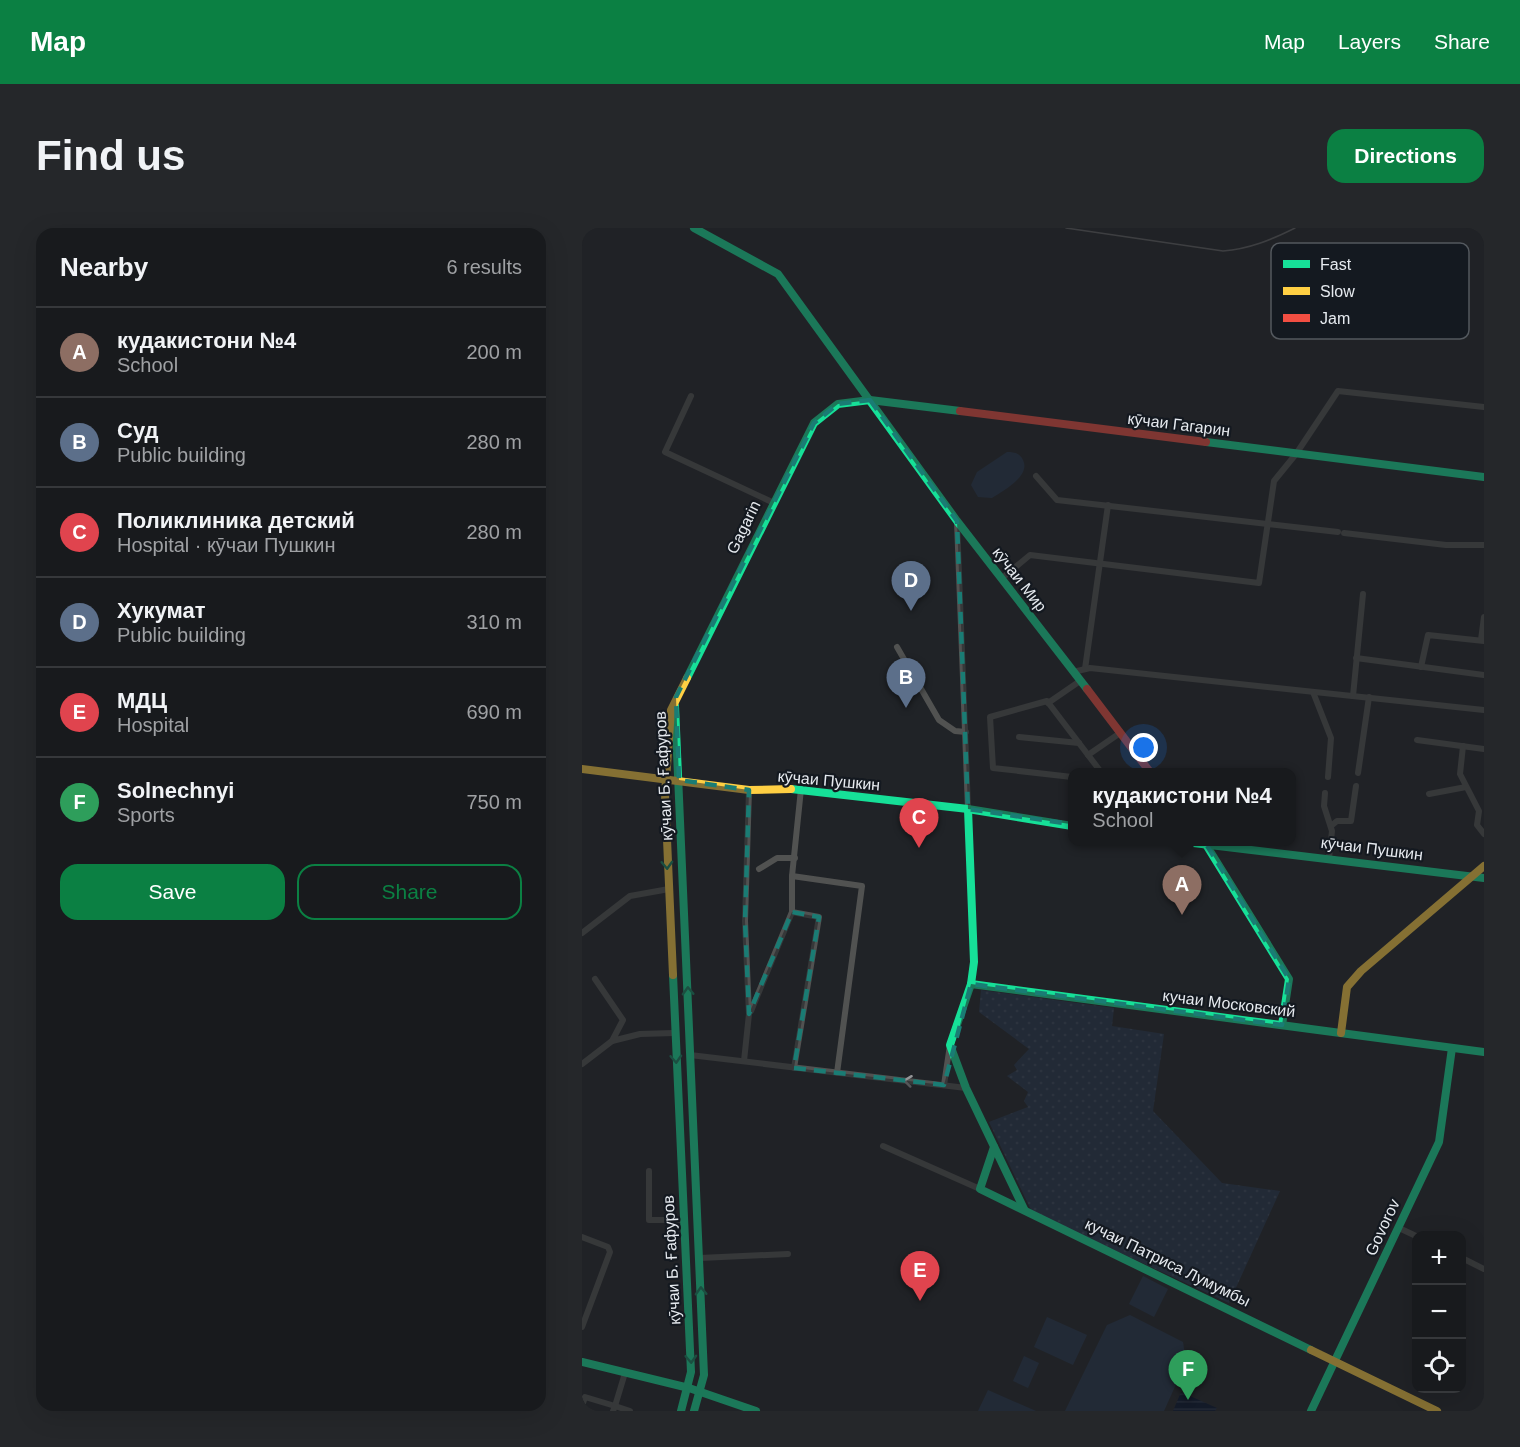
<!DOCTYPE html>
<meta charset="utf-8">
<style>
:root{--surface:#181a1d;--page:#25272a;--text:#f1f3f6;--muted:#9fa1a4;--line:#36383b;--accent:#0b8043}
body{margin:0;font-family:Helvetica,sans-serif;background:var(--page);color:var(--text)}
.controls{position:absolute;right:18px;bottom:18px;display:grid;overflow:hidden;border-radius:12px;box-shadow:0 6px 24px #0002}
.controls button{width:54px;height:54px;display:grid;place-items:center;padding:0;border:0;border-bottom:2px solid var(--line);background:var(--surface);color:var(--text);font:30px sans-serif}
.you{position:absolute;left:562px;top:520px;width:21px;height:21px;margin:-15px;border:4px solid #fff;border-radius:50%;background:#1a73e8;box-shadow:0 0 0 9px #1a73e833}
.badge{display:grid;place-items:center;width:39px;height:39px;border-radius:50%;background:var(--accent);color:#fff;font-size:20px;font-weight:700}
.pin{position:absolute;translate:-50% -50px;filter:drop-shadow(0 2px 3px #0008)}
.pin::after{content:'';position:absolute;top:32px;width:21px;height:18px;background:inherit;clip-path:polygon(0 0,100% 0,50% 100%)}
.popup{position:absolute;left:486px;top:540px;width:228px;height:78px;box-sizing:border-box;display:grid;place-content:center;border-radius:12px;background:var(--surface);filter:drop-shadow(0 2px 4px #0005);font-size:20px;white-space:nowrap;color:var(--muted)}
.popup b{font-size:22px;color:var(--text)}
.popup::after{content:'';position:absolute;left:50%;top:100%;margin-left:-12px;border:12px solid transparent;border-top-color:var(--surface)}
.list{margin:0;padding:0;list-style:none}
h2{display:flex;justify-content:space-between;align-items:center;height:78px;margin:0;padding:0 24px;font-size:26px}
h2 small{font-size:20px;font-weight:400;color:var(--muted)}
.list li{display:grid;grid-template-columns:39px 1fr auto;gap:18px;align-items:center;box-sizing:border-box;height:90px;padding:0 24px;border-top:2px solid var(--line)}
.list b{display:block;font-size:22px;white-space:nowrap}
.list p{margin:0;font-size:20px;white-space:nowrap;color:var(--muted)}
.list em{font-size:20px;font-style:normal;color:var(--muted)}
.actions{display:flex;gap:12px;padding:18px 24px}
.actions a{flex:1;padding:14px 0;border:2px solid var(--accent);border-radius:18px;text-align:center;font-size:21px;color:var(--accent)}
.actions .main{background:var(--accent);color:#fff}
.icon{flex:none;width:33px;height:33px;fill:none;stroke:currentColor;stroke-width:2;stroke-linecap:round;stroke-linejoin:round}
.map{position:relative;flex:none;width:902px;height:1183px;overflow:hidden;border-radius:18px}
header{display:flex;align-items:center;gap:36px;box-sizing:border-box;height:84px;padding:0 30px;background:var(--accent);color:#fff}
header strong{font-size:28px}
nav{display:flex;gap:33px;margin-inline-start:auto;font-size:21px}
.intro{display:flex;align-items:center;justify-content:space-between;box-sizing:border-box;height:144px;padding:0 36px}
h1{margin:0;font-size:42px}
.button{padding:15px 27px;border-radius:18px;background:var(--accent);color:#fff;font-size:21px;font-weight:700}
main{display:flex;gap:36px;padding:0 36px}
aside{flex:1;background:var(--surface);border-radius:18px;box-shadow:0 6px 24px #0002}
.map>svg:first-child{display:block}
</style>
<header>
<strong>Map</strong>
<nav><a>Map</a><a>Layers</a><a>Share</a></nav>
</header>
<div class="intro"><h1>Find us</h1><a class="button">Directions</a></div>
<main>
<aside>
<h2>Nearby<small>6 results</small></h2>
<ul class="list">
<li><span class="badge" style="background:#8d6e63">A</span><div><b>кудакистони №4</b><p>School</p></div><em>200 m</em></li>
<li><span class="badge" style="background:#5c6f8a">B</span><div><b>Суд</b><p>Public building</p></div><em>280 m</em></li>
<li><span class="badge" style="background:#e0444e">C</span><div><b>Поликлиника детский</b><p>Hospital · кӯчаи Пушкин</p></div><em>280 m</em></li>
<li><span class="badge" style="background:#5c6f8a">D</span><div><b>Хукумат</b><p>Public building</p></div><em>310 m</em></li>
<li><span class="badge" style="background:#e0444e">E</span><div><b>МДЦ</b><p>Hospital</p></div><em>690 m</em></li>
<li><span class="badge" style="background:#2e9e5b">F</span><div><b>Solnechnyi</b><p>Sports</p></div><em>750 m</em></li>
</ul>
<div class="actions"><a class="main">Save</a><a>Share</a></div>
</aside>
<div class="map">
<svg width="902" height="1183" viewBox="0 0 902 1183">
<defs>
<pattern id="park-dots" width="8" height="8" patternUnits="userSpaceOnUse" patternTransform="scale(1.5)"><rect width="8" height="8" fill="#25344b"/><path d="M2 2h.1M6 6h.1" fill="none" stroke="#3a485c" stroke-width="1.8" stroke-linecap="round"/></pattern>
<pattern id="water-rules" width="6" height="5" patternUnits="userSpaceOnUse" patternTransform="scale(1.5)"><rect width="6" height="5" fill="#03102b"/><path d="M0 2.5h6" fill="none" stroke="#28334a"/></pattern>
</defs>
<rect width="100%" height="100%" fill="#202327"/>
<g fill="#25344b">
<path d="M425,224C432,224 438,225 441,232C449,248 421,263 410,270L396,269L389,257L395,244Z"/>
<path d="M561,1048L586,1061L572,1089L547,1076Z"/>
<path d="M548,1087L601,1114L604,1134L582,1183H483L525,1097Z"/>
<path d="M465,1089L505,1107L491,1137L452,1119Z"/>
<path d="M442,1128L457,1135L446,1160L431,1153Z"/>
<path d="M406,1162L454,1183H396Z"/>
</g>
<path fill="url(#park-dots)" d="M399,762L532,780L530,798L582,806L571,883L640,955L698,963L647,1075L450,984L407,894L446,879L442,873L446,864L425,848L435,842L432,837L447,821L397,784Z"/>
<path fill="url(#water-rules)" d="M599,1164L635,1180L633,1183H591Z"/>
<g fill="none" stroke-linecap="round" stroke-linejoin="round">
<g stroke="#515251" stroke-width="6">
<path d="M109,168L83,224L190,274"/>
<path d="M454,248L475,272L756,304"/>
<path d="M375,294L386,581"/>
<path d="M762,305L864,317H902"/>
<path d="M419,351L448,327L677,355L692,253L714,226L756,163L902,179"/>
<path d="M899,412L902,389"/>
<path d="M315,419L357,492L373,503L384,504"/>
<path d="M774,430L902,447"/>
<path d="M839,439L846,407L902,413"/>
<path d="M503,441L526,277"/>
<path d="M491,444L508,440L902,482"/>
<path d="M731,464L749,510L746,549"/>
<path d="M771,468L781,366"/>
<path d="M466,475L498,453"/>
<path d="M437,509L497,515"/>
<path d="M835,512L902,521"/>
<path d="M881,518L878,546L897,583L895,597L902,606"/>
<path d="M506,527L538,505"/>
<path d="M776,545L787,469"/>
<path d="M490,549L411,540L408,489L465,473L519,544"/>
<path d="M743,565L742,578L750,603L747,630"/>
<path d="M847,566L884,559"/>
<path d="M749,598L755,593H769L774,558"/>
<path d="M177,641L195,630H213"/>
<path d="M210,648L280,658L255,845"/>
<path d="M210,684L237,689L212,840"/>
<path d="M0,705L48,668L87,661"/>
<path d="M13,751L41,792L30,813L58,806L92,805"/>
<path d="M169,783L210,684V648L219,561"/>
<path d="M108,827L384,860"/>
<path d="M162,833L167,786L163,693L167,562"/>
<path d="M0,836L30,813"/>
<path d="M362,857L368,817"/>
<path d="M301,918L398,961"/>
<path d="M67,943V992H103"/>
<path d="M817,1000L834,1008"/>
<path d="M0,1009L26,1019L28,1024L0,1099"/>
<path d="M118,1030L206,1026"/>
<path d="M880,1030L902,1041"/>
<path d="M0,1178L3,1169L33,1178L43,1145"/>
<path d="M31,1183L33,1178L48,1183"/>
</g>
<g stroke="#16e098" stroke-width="8">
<path d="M112,0L196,46L375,293L505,461"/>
<path d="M624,214L902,249"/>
<path d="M105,450L232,195L256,176L288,172L378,183"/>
<path d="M93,478L122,1147L112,1183"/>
<path d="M209,561L386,581L490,598"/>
<path d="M386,581L392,734L389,756L368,817L384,860L442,981"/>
<path d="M603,614L902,650"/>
<path d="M623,615L707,751L700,797"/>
<path d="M91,747L109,1144L99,1183"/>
<path d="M389,756L902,824"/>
<path d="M412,919L398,961L729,1122"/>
<path d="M0,1134L107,1160L174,1183"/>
<path d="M729,1183L857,914L870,820"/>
</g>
<g stroke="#ffcf43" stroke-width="8">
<path d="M0,541L167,562L209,561"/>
<path d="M91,747L83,566L89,482L105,450"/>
<path d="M759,805L765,759L779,743L902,638"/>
<path d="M729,1122L855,1183"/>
</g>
<g stroke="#f24e42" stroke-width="8">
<path d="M378,183L624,214"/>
<path d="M505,461L568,544"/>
</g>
<path stroke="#616162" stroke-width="1.5" d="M484,0L641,23C667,21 689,12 713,0"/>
</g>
<defs><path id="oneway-chevron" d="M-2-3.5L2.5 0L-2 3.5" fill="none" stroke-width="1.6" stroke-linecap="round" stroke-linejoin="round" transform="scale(1.5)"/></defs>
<g stroke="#158662">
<use href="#oneway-chevron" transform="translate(85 637) rotate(88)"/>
<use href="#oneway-chevron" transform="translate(106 763) rotate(-92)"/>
<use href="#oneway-chevron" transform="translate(94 831) rotate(87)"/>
<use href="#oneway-chevron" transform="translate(119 1063) rotate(-92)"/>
<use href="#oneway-chevron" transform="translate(109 1131) rotate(87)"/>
</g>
<use stroke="#949698" href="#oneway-chevron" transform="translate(326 853) rotate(-173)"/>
<path d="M0 0H902V1183H0ZM288,172L375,293L386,581L624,616L707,751L700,797L389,756L362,857L212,840L237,689L210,684L167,786L163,693L167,562L97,552L94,469L232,195L256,176Z" fill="#202327" fill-opacity=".55" fill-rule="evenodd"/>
<path fill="none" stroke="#1a7c74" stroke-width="4.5" stroke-dasharray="12 8" stroke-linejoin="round" d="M288,172L375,293L386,581L624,616L707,751L700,797L389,756L362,857L212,840L237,689L210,684L167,786L163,693L167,562L97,552L94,469L232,195L256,176Z"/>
<g text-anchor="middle" stroke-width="4.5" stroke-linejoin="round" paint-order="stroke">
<g font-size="16" fill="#e6eaef" stroke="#141920">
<text transform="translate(597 196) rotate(7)" y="6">кӯчаи Гагарин</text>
<text transform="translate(161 299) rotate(-64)" y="6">Gagarin</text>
<text transform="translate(438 351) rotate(52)" y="6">кӯчаи Мир</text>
<text transform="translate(81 548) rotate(-93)" y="6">кӯчаи Б. Ғафуров</text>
<text transform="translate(247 552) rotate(5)" y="6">кӯчаи Пушкин</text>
<text transform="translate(790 620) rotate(7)" y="6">кӯчаи Пушкин</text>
<text transform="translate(647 775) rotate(7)" y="6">кучаи Московский</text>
<text transform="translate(800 999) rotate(-65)" y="6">Govorov</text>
<text transform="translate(89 1032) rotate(-93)" y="6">кӯчаи Б. Ғафуров</text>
<text transform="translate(586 1034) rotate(26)" y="6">кучаи Патриса Лумумбы</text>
</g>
</g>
<rect x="689" y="15" width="198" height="96" rx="9" fill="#141920" stroke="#53585e" stroke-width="1.5"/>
<rect x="701" y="32" width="27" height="8" fill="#16e098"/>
<rect x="701" y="59" width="27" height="8" fill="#ffcf43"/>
<rect x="701" y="86" width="27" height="8" fill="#f24e42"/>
<g font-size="16" fill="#e6eaef">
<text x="738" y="42">Fast</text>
<text x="738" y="69">Slow</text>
<text x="738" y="96">Jam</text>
</g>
</svg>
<div class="controls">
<button>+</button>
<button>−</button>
<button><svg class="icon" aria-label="locate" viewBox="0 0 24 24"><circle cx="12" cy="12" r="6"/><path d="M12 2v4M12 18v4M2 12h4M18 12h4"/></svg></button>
</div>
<div class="you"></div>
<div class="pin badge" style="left:600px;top:687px;background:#8d6e63">A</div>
<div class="popup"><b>кудакистони №4</b>School</div>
<div class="pin badge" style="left:324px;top:480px;background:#5c6f8a">B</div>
<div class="pin badge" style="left:337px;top:620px;background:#e0444e">C</div>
<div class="pin badge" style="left:329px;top:383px;background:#5c6f8a">D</div>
<div class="pin badge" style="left:338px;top:1073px;background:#e0444e">E</div>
<div class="pin badge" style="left:606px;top:1172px;background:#2e9e5b">F</div>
</div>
</main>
